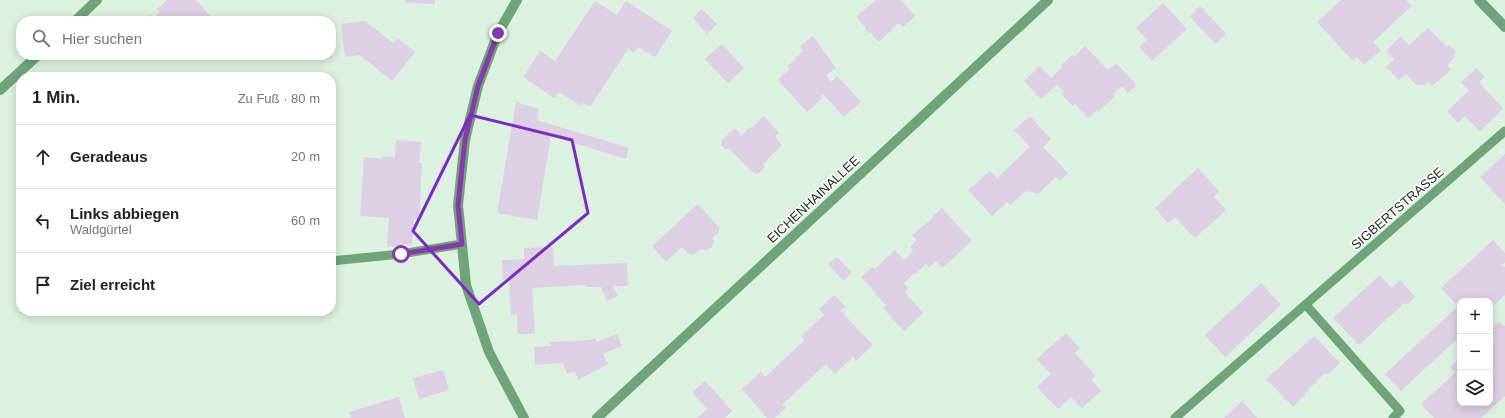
<!DOCTYPE html>
<html lang="de">
<meta charset="utf-8">
<style>
:root{--surface:#fff;--page:#f6f6f6;--text:#222;--muted:#767676;--line:#e0e0e0}
body{margin:0;font-family:Arial,sans-serif;background:var(--page);color:var(--text)}
.controls{position:absolute;right:12px;bottom:12px;display:grid;overflow:hidden;border-radius:8px;box-shadow:0 2px 10px #0003}
.controls button{width:36px;height:36px;display:grid;place-items:center;padding:0;border:0;border-bottom:1px solid var(--line);background:var(--surface);color:var(--text);font:20px sans-serif}
.stop{position:absolute;width:12px;height:12px;margin:-9px;border:3px solid #8639aa;border-radius:50%;background:#fff}
.stop.end{background:#8639aa;border-color:#fff;box-shadow:0 1px 4px #0008}
.list{margin:0;padding:0;list-style:none}
h2{display:flex;justify-content:space-between;align-items:center;height:52px;margin:0;padding:0 16px;font-size:17px}
h2 small{font-size:13px;font-weight:400;color:var(--muted)}
.list li{display:grid;grid-template-columns:26px 1fr auto;gap:12px;align-items:center;box-sizing:border-box;height:64px;padding:0 16px;border-top:1px solid var(--line)}
.list b{display:block;font-size:15px;white-space:nowrap}
.list p{margin:0;font-size:13px;white-space:nowrap;color:var(--muted)}
.list em{font-size:13px;font-style:normal;color:var(--muted)}
.icon{flex:none;width:22px;height:22px;fill:none;stroke:currentColor;stroke-width:2;stroke-linecap:round;stroke-linejoin:round}
.map{position:relative;flex:none;width:1505px;height:418px;overflow:hidden}
.search{position:absolute;background:var(--surface);box-shadow:0 2px 10px #0003;left:16px;top:16px;width:320px;height:44px;display:flex;align-items:center;gap:10px;box-sizing:border-box;padding:0 14px;border-radius:16px;color:var(--muted);font-size:15px}
.panel{position:absolute;background:var(--surface);box-shadow:0 2px 10px #0003;left:16px;top:72px;width:320px;height:244px;border-radius:16px}
.map>svg:first-child{display:block}
</style>
<div class="map">
<svg width="1505" height="418" viewBox="0 0 1505 418">
<rect width="100%" height="100%" fill="#ddf1e0"/>
<g fill="#ddd0e5">
<path d="M167,0H196L213,19L211,21H144L151,15L154,17L160,12L157,9Z"/>
<path d="M405,0H435V4L405,3Z"/>
<path d="M876,0H901L915,16L903,27L899,23L879,42L870,32L869,34L865,29L866,28L856,17Z"/>
<path d="M1341,0H1406L1412,6L1373,42L1381,50L1364,65L1357,57L1353,61L1317,22Z"/>
<path d="M595,1L617,15L626,1L672,31L655,57L638,47L634,53L628,49L590,107L583,103L581,106L559,92L554,98L523,77L540,51L555,61Z"/>
<path d="M1163,3L1187,29L1152,61L1139,47L1147,40L1136,28Z"/>
<path d="M1200,6L1226,34L1215,44L1190,16Z"/>
<path d="M702,9L717,24L707,34L693,18Z"/>
<path d="M365,21L393,43L398,38L415,52L392,81L360,55L345,57L341,24Z"/>
<path d="M1428,28L1447,47L1449,45L1456,52L1453,55L1455,57L1447,65L1451,70L1432,86L1428,82L1425,85H1416L1406,74L1399,80L1386,67L1394,59L1386,51L1401,36L1409,45Z"/>
<path d="M813,36L836,68L826,75L831,82L837,76L861,102L844,117L823,94L820,96L822,99L807,112L778,80L790,68L788,66L803,51L800,46Z"/>
<path d="M722,44L744,68L728,83L705,59Z"/>
<path d="M1085,46L1108,70L1116,63L1137,85L1128,93L1122,86L1113,94L1115,96L1098,112L1097,110L1088,118L1075,104L1073,106L1061,94L1064,92L1057,85L1041,99L1024,81L1040,66L1051,78L1062,67L1060,66L1072,55L1074,57Z"/>
<path d="M1477,68L1485,77L1479,82L1503,109L1480,131L1465,116L1458,123L1447,111L1469,91L1461,82Z"/>
<path d="M516,102L539,109L537,120L629,148L626,159L551,136L537,220L497,213Z"/>
<path d="M764,116L779,133L775,137L782,145L764,163V169L762,171L757,174L751,171L730,149H725L721,145L722,140L735,128L742,136L747,129L752,127Z"/>
<path d="M1030,116L1051,139L1043,147L1068,173L1060,181L1056,177L1038,194L1028,191L1024,193L1010,205L1007,202L992,216L968,190L990,171L997,178L1030,147L1014,130Z"/>
<path d="M396,140L421,142L419,163H422L419,220L414,219L412,244L387,247L389,218L360,216L364,157L383,159V156L395,157Z"/>
<path d="M1505,154V204L1480,177Z"/>
<path d="M1198,168L1219,191L1214,197L1226,210L1195,238L1175,217L1168,223L1155,208Z"/>
<path d="M698,204L719,227V232L712,238L714,241L712,247L707,250L701,249L694,255L689,254L682,247L666,262L652,246Z"/>
<path d="M942,208L972,241L942,268L936,261L929,268L926,264L915,274L914,273L904,283L908,288L905,291L907,295L923,313L904,331L883,308L886,305L861,277L872,267L875,269L895,250L904,260L913,251L910,247L917,240L912,235L933,218L932,217Z"/>
<path d="M1493,240L1505,253V262L1501,266L1505,267V295L1490,309V301H1460V336L1401,391L1385,374L1458,306L1441,288Z"/>
<path d="M553,247L554,266L627,263L628,286H613L618,296L607,301L601,287H586L585,285L532,288L535,334H518L517,314L511,315L509,279L503,280L502,260L524,259V248Z"/>
<path d="M837,257L852,273L843,281L828,264Z"/>
<path d="M1380,275L1391,288L1400,280L1415,297L1406,305L1404,303L1359,345L1333,318Z"/>
<path d="M1261,283L1281,305L1225,357L1205,335Z"/>
<path d="M834,295L846,307L841,311L873,345L856,361L853,357L835,374L826,364L782,405L786,408L775,418H767L742,389L761,372L765,377L805,340L801,336L824,315L819,309Z"/>
<path d="M1499,322L1505,326V396L1481,418H1434L1421,404L1455,373L1450,367L1460,358V403H1490V340L1494,336L1490,330Z"/>
<path d="M1066,333L1080,348L1075,353L1095,375L1091,380L1101,391L1082,408L1071,397L1058,409L1037,387L1051,374L1037,359Z"/>
<path d="M617,334L622,346L603,354L608,364L578,380L575,371L567,374L563,363L535,365L534,347L551,346L550,342L589,340L595,338L597,342Z"/>
<path d="M1314,336L1340,363L1327,375L1325,373L1304,394L1305,395L1293,407L1266,379Z"/>
<path d="M443,370L449,390L419,399L413,378Z"/>
<path d="M705,381L732,411L725,418H697L707,409L692,393Z"/>
<path d="M399,397L405,418H351L349,412Z"/>
<path d="M1242,401L1257,418H1224Z"/>
</g>
<g fill="none" stroke-linecap="round" stroke-linejoin="round">
<g stroke="#6fa47a" stroke-width="9">
<path d="M331,261L401,254L462,244"/>
<path d="M1306,305L1400,411L1393,418"/>
<path d="M1175,418L1505,131"/>
</g>
<g stroke="#6fa47a" stroke-width="10">
<path d="M517,0L498,33L478,86L465,140L458,205L466,285L489,352L524,418"/>
<path d="M1479,0L1505,27"/>
<path d="M75,21L97,0"/>
<path d="M0,90L38,55"/>
<path d="M597,418L1048,0"/>
</g>
</g>
<g fill="none" stroke-linecap="round" stroke-linejoin="round">
<path stroke="#8639aa" stroke-width="5" d="M401,254L462,244L458,205L465,140L478,86L498,33"/>
</g>
<path fill="none" stroke="#7b2cbf" stroke-width="3" stroke-linejoin="round" d="M470,115L572,140L588,213L479,304L413,231Z"/>
<g text-anchor="middle" stroke-width="3" stroke-linejoin="round" paint-order="stroke">
<g font-size="13" fill="#1e251f" stroke="#fff">
<text transform="translate(813 199) rotate(-43)" y="5">EICHENHAINALLEE</text>
<text transform="translate(1397 208) rotate(-41)" y="5">SIGBERTSTRASSE</text>
</g>
</g>
</svg>
<div class="controls">
<button>+</button>
<button>−</button>
<button><svg class="icon" aria-label="layers" viewBox="0 0 24 24"><path d="M12 4l9 5-9 5-9-5zM3 14l9 5 9-5"/></svg></button>
</div>
<div class="stop" style="left:401px;top:254px"></div>
<div class="stop end" style="left:498px;top:33px"></div>
<div class="search"><svg class="icon" aria-label="search" viewBox="0 0 24 24"><circle cx="10" cy="10" r="6"/><path d="M15 15l6 6"/></svg>Hier suchen</div>
<section class="panel">
<h2>1 Min.<small>Zu Fuß · 80 m</small></h2>
<ul class="list">
<li><svg class="icon" aria-label="ahead" viewBox="0 0 24 24"><path d="M12 20V5M6 11l6-6 6 6"/></svg><div><b>Geradeaus</b></div><em>20 m</em></li>
<li><svg class="icon" aria-label="left" viewBox="0 0 24 24"><path d="M17 20v-9H6M10 6l-5 5 5 5"/></svg><div><b>Links abbiegen</b><p>Waldgürtel</p></div><em>60 m</em></li>
<li><svg class="icon" aria-label="arrive" viewBox="0 0 24 24"><path d="M6 21V4h12l-3 4 3 4H6"/></svg><div><b>Ziel erreicht</b></div></li>
</ul>
</section>
</div>
